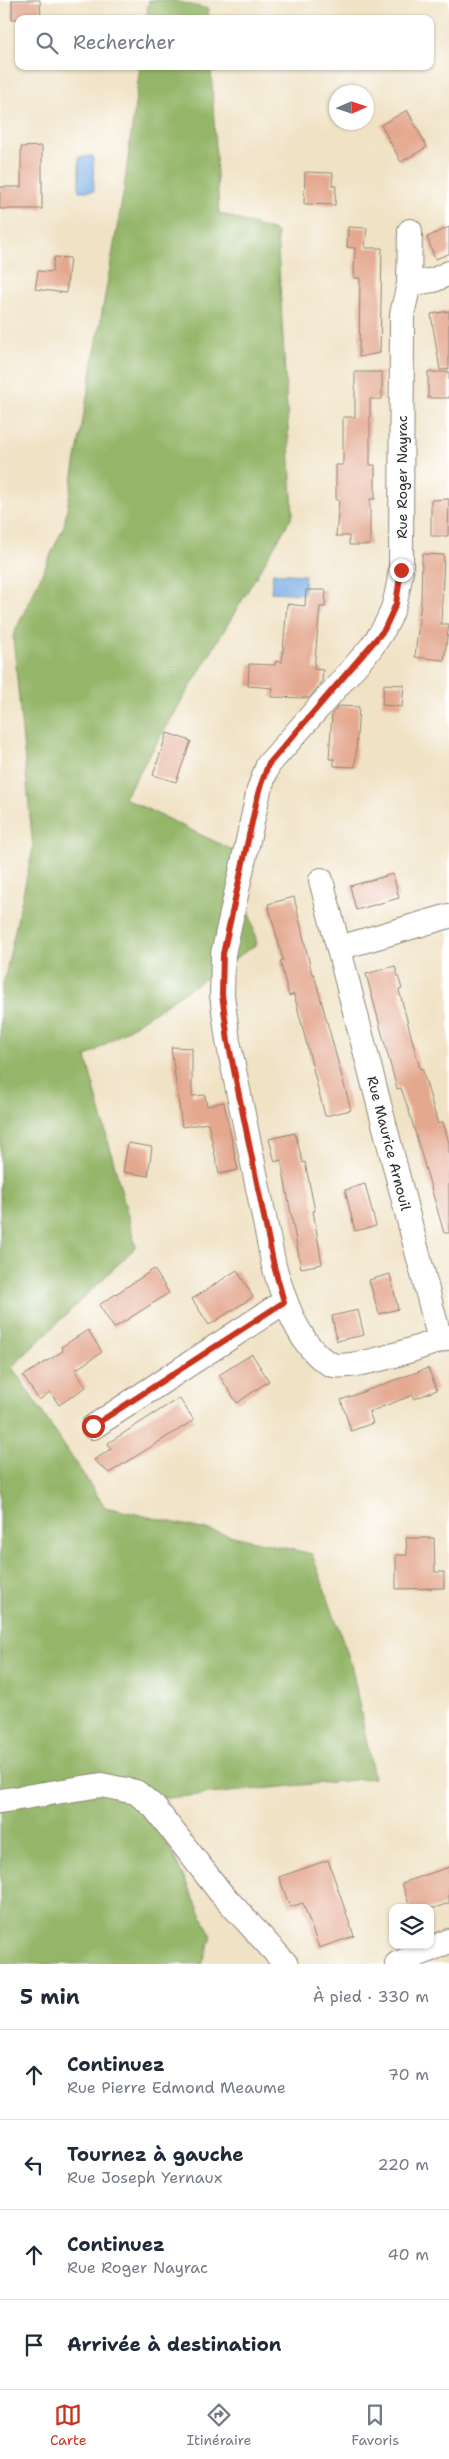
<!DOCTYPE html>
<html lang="fr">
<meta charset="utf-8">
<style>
:root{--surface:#fff;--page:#f2f2f3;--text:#1f2937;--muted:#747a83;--line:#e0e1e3;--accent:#c8321e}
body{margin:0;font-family:"Shantell Sans",sans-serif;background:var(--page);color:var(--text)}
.controls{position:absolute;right:15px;bottom:15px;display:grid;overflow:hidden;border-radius:10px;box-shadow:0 1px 4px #0004}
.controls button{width:45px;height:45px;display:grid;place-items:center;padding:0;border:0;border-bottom:1px solid var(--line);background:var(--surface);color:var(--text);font:25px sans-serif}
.compass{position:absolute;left:329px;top:85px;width:45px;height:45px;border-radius:50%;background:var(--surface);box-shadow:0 1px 4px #0004;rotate:87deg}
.stop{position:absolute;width:15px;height:15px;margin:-11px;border:4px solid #c8321e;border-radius:50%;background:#fff}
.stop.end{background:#c8321e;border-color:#fff;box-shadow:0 1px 5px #0008}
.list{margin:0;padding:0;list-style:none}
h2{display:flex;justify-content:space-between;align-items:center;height:65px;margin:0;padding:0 20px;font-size:21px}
h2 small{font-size:16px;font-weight:400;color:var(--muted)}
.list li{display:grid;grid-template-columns:32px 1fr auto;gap:15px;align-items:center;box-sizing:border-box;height:90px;padding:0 20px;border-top:1px solid var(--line)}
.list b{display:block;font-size:19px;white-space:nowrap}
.list p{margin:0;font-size:16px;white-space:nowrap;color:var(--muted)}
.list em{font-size:16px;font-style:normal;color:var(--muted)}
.icon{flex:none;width:28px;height:28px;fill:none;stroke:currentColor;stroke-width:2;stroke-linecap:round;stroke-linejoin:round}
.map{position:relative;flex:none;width:449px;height:1964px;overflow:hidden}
.search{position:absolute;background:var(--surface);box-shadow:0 1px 4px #0004;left:15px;right:15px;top:15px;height:55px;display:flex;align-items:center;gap:12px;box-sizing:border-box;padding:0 18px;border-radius:10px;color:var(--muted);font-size:19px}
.sheet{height:425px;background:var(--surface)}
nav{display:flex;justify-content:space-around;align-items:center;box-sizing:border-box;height:70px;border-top:1px solid var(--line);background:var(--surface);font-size:14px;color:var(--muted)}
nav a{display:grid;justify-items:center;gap:2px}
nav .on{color:var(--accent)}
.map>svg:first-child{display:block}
</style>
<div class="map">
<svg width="449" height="1964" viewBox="0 0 449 1964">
<rect width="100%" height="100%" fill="#fff"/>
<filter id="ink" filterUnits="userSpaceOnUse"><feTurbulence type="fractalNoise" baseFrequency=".02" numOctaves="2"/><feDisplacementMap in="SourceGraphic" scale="10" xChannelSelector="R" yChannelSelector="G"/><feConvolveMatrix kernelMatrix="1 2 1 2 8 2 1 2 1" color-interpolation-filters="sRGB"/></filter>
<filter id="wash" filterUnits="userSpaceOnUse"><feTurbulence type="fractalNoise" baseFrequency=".0096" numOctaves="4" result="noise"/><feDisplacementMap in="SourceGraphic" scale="20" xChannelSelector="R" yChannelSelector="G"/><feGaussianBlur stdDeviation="1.12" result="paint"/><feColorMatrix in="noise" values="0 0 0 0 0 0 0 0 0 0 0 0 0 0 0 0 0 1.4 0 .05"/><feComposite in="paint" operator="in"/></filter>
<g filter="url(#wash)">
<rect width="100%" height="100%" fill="#f0e2c5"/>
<g fill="#94b669" stroke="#60704a">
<path d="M149,0H171L208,9L209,19H146Z"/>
<path d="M140,66H211L219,213L277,232L293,515L124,798L235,851L257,944L86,1057L136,1247L12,1367L105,1507L312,1554L351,1663L374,1778L147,1800L212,1937L202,1964H0V999L33,848L13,636L64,526L124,189Z"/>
</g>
<g fill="#79ade6" stroke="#526c88">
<path d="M93,156L94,191H79V157Z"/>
<path d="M273,573L305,575L304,594L271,592Z"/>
</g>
<g id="blocks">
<g fill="#e4a88f">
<path d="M12,0H40L41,19H12Z"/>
<path d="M407,110L427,147L401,162L381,125Z"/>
<path d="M42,146V209H0V187H21V147Z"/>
<path d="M305,172L333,173L332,186H336L335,205L304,204Z"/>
<path d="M348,227L367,228L365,248H382L380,353L359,357L360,278H354L355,248L347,247Z"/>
<path d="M449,227V254L435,259L427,237Z"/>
<path d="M54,257L70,258L66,293L35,289L38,271L52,272Z"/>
<path d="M449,311V369L440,370L431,314Z"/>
<path d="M355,372H382V399H370V465H375V499H370V545H349V536H336L339,500H336V465H343V417H355Z"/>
<rect x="428" y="372" width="21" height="26"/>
<path d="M449,499L448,536H431V500Z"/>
<path d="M422,554L444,555L441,624H449L444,660L415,657L421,601Z"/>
<path d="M306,590H326L325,607H320L314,669L323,670L322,682L309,698L271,697L273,688L248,686L249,664L275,665L276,661L282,662L287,604L305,606Z"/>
<path d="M384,684L404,685L402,707L382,705Z"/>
<path d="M338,706L359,707L355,767L334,766V759H329L332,714Z"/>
<path d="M167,733L191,741L176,782L153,775Z"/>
<path d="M393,874L399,898L356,910L350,886Z"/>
<path d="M294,897L312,974H314L351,1110L325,1116L294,994L289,996L280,961L283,960L268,904Z"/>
<path d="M395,966L402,989L399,990L420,1069L422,1068L438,1124L443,1122L449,1143V1233H444L409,1111L401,1088L397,1089L366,974Z"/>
<path d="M171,1047L192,1048V1096L205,1095L207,1106L224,1102L238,1170L219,1174L208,1123L182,1127Z"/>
<path d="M295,1133L303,1163L305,1162L315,1211H313L322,1264L301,1268L281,1160L275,1162L269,1139Z"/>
<path d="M128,1143L152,1147L148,1176L123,1172Z"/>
<path d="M365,1184L376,1226L355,1231L345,1190Z"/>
<path d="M154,1269L169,1293L114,1328L99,1305Z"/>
<path d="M237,1270L253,1297L209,1325L192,1299Z"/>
<path d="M390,1274L398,1309L379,1314L369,1280Z"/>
<path d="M358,1310L364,1335L337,1341L332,1316Z"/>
<path d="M88,1330L102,1352L75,1370L86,1387L59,1405L50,1392L39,1400L23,1376L63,1351L61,1347Z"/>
<path d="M252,1354L269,1381L237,1403L219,1375Z"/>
<path d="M428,1368L437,1390L414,1399L413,1395L369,1412L373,1423L351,1431L341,1400Z"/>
<path d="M179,1398L194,1420L109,1473L94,1460L111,1449L108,1443Z"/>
<path d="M406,1538H434L435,1572H444V1588L396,1589V1555H407Z"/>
<path d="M328,1860L354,1936L319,1948L303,1903L290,1907L279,1877Z"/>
<path d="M449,1867V1903L434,1908H410L402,1883Z"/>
</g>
</g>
</g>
<g filter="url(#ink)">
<use href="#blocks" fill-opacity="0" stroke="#8e8678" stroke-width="1"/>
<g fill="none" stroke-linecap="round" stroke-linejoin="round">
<defs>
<g id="minor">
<path d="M410,231L409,284L402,314L401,570C396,605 392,620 370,649L268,765L259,790L223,954L222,995L228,1041L274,1266C283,1297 299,1348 330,1364C349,1373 427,1345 449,1337"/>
<path d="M409,284L434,280L449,273"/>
<path id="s1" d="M321,880L440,1340"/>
<path d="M339,948L449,916"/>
<path d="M93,1427L284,1302"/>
<path d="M0,1801L101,1785L136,1792L154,1807L220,1892L286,1964"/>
<path d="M397,1964L449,1941"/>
</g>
</defs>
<use href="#minor" stroke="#8e8678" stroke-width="26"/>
<use href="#minor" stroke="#fff" stroke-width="24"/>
</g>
</g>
<g fill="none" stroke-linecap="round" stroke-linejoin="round" filter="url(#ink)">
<path stroke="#c8321e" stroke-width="6" d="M93,1426L284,1302L274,1266L228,1041L222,994L223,954L259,790L268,765L384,630L396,604L401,570"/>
</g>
<g text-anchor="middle" stroke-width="4" stroke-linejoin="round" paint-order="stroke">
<g font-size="14" fill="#2b2b2b" stroke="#fff">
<text transform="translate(402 477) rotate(-90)" y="5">Rue Roger Nayrac</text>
<text dy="5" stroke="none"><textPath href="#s1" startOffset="272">Rue Maurice Arnouil</textPath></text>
</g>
</g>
</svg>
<div class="controls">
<button><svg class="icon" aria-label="layers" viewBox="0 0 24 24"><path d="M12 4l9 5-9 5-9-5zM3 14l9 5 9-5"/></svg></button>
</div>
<svg class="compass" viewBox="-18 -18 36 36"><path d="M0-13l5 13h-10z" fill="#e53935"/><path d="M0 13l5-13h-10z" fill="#747a83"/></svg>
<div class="stop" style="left:93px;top:1426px"></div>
<div class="stop end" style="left:401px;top:570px"></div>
<div class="search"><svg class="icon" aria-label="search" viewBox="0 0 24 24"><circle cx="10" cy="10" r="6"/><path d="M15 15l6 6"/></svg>Rechercher</div>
</div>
<section class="sheet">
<h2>5 min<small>À pied · 330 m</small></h2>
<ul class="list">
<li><svg class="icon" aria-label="ahead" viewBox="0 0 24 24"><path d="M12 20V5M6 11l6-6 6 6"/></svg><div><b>Continuez</b><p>Rue Pierre Edmond Meaume</p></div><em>70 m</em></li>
<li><svg class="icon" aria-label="left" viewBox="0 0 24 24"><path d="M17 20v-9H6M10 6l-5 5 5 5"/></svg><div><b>Tournez à gauche</b><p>Rue Joseph Yernaux</p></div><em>220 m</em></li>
<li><svg class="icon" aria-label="ahead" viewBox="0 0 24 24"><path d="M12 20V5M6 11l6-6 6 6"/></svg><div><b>Continuez</b><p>Rue Roger Nayrac</p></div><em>40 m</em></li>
<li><svg class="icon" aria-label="arrive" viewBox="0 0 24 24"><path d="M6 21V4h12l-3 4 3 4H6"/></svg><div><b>Arrivée à destination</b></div></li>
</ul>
</section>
<nav>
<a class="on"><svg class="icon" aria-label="map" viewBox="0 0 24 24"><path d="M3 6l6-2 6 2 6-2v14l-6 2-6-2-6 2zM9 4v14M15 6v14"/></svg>Carte</a>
<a><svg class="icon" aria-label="directions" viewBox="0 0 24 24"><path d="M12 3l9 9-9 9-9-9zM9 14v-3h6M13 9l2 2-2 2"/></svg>Itinéraire</a>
<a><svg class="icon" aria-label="saved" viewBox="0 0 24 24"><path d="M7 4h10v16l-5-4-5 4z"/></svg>Favoris</a>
</nav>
